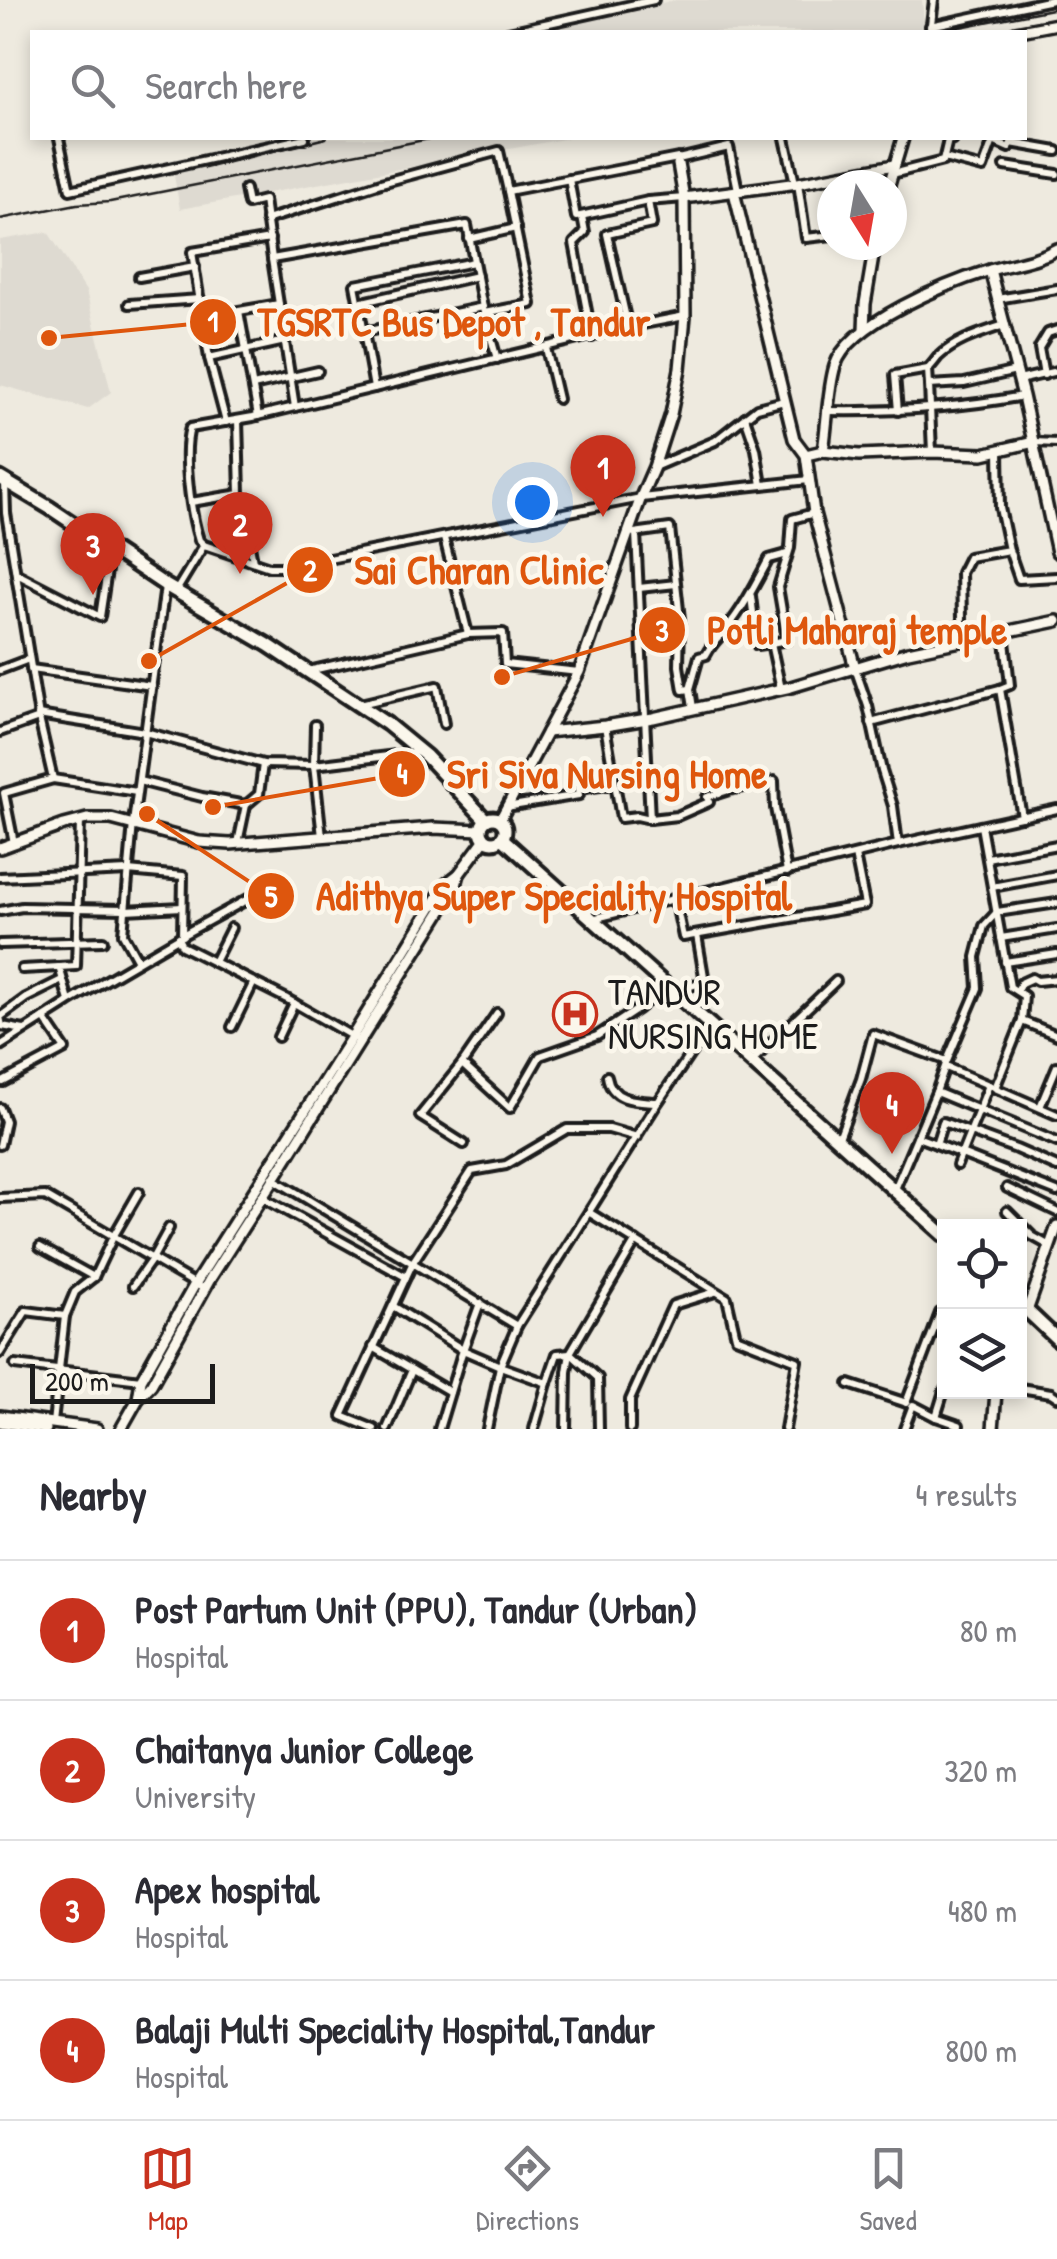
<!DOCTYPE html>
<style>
:root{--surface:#fff;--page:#f2f2f3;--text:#2b2b33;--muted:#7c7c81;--line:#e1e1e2;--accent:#c8321e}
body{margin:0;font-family:"Patrick Hand",sans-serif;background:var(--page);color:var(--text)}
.controls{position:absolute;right:30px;bottom:30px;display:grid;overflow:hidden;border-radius:0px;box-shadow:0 5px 15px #0003}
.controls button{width:90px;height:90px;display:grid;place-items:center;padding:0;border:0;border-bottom:2px solid var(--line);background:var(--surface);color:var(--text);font:50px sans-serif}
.compass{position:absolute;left:817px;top:170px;width:90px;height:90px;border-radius:50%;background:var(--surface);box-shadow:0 5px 15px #0003;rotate:169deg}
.scale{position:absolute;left:30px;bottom:25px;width:185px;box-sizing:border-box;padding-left:10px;border:5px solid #1c1c1c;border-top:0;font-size:28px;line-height:35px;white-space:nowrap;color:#1c1c1c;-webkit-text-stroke:8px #fbf7ec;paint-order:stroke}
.you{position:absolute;left:532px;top:502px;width:35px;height:35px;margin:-25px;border:8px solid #fff;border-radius:50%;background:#1a73e8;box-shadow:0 0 0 15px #1a73e833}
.badge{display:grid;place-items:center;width:65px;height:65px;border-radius:50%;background:var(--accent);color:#fff;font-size:32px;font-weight:700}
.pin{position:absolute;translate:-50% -82px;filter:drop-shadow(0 2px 5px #0008)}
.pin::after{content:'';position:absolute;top:52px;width:35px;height:30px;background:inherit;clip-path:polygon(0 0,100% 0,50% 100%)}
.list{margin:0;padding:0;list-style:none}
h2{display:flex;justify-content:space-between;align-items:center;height:130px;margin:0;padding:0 40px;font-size:42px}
h2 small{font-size:32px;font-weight:400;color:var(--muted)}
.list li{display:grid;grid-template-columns:65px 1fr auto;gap:30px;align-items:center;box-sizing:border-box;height:140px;padding:0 40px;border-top:2px solid var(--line)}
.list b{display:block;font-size:38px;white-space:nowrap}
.list p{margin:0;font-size:32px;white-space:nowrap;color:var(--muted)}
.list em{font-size:32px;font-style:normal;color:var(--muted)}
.icon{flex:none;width:55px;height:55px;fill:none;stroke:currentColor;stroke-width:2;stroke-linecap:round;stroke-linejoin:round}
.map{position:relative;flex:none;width:1057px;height:1429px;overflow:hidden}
.search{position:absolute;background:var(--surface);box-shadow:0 5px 15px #0003;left:30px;right:30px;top:30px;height:110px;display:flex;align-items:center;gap:25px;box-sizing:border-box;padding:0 35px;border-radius:0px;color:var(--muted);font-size:38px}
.sheet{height:690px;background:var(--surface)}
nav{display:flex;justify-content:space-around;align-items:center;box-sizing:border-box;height:140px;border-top:2px solid var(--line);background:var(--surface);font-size:28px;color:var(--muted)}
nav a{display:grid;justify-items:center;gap:5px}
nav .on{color:var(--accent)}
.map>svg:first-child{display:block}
</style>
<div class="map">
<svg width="1057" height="1429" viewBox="0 0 1057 1429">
<rect width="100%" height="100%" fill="#eeeadf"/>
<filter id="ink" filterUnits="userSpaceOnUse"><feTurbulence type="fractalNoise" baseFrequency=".01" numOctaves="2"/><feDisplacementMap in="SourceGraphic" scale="20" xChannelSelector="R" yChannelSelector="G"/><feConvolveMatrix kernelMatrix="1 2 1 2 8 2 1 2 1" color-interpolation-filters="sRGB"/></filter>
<g filter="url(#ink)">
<g fill="#dedad1">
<path d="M676,0H922L925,32H524Z"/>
<path d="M308,138H569L180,209L173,170Z"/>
<path d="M48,232L86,291L111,392L88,409L0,385V240Z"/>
</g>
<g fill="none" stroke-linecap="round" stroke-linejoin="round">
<defs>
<g id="street">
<path d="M930,26L1052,0"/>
<path d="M508,32L654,0"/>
<path d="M930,32L934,0"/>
<path d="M59,138L70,190L305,138"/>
<path d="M785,138L795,183"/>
<path d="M993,138V141L1009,148L1011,143L1057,151"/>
<path d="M944,158L983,168L993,141"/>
<path d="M678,159L729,147L738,190"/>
<path d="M1005,166L1057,174"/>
<path d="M892,174L943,161L948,140H952L953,138"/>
<path d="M569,179L576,217L648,201"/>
<path d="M798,183L806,238L832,235"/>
<path d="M245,189L248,204L264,200L272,259"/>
<path d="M582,216L585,232L574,243L592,337"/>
<path d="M266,220L381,183L499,151L508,191L678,158"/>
<path d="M469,239L516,228"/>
<path d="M139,277L195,267"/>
<path d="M997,299L1057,289"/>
<path d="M358,303L477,276"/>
<path d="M129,304L200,299"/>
<path d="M685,316L628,327L253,417L190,428C182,453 191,515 199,540L204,545L269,567H288L641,498L809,480"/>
<path d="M203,318L239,311"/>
<path d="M628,327L607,234L652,224L648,201L684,198"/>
<path d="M364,332L355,285L474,262"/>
<path d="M546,348L558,399"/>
<path d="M209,358L285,341"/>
<path d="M497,359L484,313L531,304L508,191"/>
<path d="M928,369C932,365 935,361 938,357C956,340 981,333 1004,325"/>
<path d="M1044,375L1039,348L1048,333L1057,330"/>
<path d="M1019,380L1057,371"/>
<path d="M253,386L318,371"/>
<path d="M374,388L364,332L483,307"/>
<path d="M295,407L272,259L467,225L484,313"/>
<path d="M829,411C895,412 958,408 1023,396"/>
<path d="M898,411L895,375L928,369L929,385"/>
<path d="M258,416L239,311L279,304"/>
<path d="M745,417L756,449L762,485"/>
<path d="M226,422L209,358L192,252L270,239"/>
<path d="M1034,442L1057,443"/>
<path d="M932,452L929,385L964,383L1016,371"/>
<path d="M654,467L715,441L757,408L784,401"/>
<path d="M5,482L6,513L40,723L53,779L4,793L14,843"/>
<path d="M240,494L253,561"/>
<path d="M191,502L240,494L238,420"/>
<path d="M634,533L670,528L680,619L679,666L683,690L690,689"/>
<path d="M1009,550L1019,579L1057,577"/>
<path d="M17,574L100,617L110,550"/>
<path d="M639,588L676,584"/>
<path d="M176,591L204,545"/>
<path d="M751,596L757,645L771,643"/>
<path d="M962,618L961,573L969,557L1009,550L1000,508L999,450"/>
<path d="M1004,632L1010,685L1000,689L1022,817"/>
<path d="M468,634L503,633L505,664L579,672"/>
<path d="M31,669L152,686"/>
<path d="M0,670L29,659"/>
<path d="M308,671L468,634L444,538"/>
<path d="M781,689L771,643L787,640L778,587L790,548L792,519L814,513"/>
<path d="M360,704L437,686L444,724"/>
<path d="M693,708L690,689L699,657L706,655C712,643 718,639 726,629C743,609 756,583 769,559L787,554"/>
<path d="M38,715L145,732L263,764L314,765L322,837"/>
<path d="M871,723L1000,689"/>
<path d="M315,725L314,765L421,752"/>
<path d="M605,726L621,818L637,816L650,819L636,533"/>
<path d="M0,732L39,718"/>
<path d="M53,779L137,792"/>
<path d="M139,781L202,797L246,805L238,843"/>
<path d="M246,805L259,794L263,764"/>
<path d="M506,807L579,795L578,789L615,784"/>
<path d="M650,819L677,816L709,802L707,797L729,790L774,781L775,808L787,872"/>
<path d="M981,826L1010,987L1024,996L1022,1021L1057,1035"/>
<path d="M898,844L1057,809"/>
<path d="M987,858L1057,845"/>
<path d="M0,877L128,871L183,876L182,936"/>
<path d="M992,887L1057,875"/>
<path d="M675,899L683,937L865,905L855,855"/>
<path d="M125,910L182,907"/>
<path d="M0,911L22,907L125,909"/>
<path d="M592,919L898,844L893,806L882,771L868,706L855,668"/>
<path d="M179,937L248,899"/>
<path d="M1001,938L1057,929"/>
<path d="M0,944L103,941"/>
<path d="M138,961L123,934L133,823L165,586"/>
<path d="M214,962L231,928"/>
<path d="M1005,962L1057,954"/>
<path d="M22,969L59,967"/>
<path d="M675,990L705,982L697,935"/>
<path d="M1017,991L1021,983L1032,978L1037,981L1057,979"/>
<path d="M69,1001L59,967L76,966L80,821"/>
<path d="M497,1013L462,1064L510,1108L540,1056L597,1036L638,1009L665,986"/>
<path d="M1022,1021L995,1088L1057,1115"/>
<path d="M232,1027L254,982"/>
<path d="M24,1030L2,1026L0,1017L26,998L62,980"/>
<path d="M278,1037L294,1003"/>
<path d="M0,1046L69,1002L178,938L182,946L287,999L355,1038"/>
<path d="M752,1061L836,981"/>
<path d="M947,1061L936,1092L1057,1142"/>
<path d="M462,1064L420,1116L464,1144"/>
<path d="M946,1067L991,1086"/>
<path d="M607,1076C611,1101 635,1101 657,1102"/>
<path d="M3,1082L65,1049L44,1018"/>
<path d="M1040,1107L1057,1066"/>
<path d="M0,1108L5,1121L0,1145"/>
<path d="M917,1137L936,1144L943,1122L1016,1149L1057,1167"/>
<path d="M839,1138L861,1079L873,1034L947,1061L978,988L976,957L984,926L997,912L1057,903"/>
<path d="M936,1144L1057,1192"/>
<path d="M957,1165L989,1085"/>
<path d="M272,1178L517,1326L658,1102L709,1026"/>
<path d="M1007,1188L1057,1212"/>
<path d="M895,1189L936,1092"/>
<path d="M0,1198L45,1196L204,1289"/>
<path d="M263,1198L406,1277"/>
<path d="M1007,1211L1032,1236L1050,1246"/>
<path d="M590,1213L727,1298L736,1337L797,1361L785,1429"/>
<path d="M40,1247L94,1277L113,1237L139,1192"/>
<path d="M133,1286L152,1259L169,1228"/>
<path d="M393,1306L463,1350L500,1366L547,1383L557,1354L570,1353L567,1372L566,1429"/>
<path d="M373,1347L450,1392"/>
<path d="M0,1353L26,1311L65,1316L75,1292L94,1277"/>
<path d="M15,1365L141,1380"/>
<path d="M849,1384L907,1403"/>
<path d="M1020,1388L1051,1393L1057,1397"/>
<path d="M906,1403L940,1313"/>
<path d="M936,1417L959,1425"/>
<path d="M53,1423L65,1316"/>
<path d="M374,1429L342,1416L413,1262L472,1171L506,1165L567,1129H609L637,1137"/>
<path d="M387,1429L412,1370"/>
<path d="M439,1429L461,1356L480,1303"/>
<path d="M487,1429L500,1366L517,1326"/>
<path d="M534,1429L547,1383"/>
<path d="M599,1429L598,1378L570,1353L636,1241"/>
<path d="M630,1429V1400L673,1305L715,1292"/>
<path d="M904,1429L913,1405L936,1417L944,1391"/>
</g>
<g id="secondary">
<path d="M1015,32L1057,24"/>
<path d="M889,185L903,138"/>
<path d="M734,192L794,439L806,455L814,513L855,668"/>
<path d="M684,198L798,183L894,165"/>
<path d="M990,270L1023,396L1057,552"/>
<path d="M864,330L865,304L875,245"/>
<path d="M823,451C827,427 828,388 835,366C849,322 949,283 990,270C1014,263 1036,261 1057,249"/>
<path d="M806,455L823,451L859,455L932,452L983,454L1034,442"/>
<path d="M547,732L605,726L653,718L791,687L908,652L1057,621"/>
<path d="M500,820L579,672L641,497L654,467L671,414L680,369L685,316L684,198L678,164"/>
<path d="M0,848L64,825L87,819H111L199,842L230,844L433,828L481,830"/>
<path d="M1027,1311L1057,1226"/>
<path d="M138,1399L141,1380L195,1284L352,1037L446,884L459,874L485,839"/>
<path d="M0,1416L97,1429"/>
<path d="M0,1422L46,1429"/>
<path d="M121,1429L138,1399L151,1385L210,1279L274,1179L455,889L459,874"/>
<path d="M993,1429L996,1392"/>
</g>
<g id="highway">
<path d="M0,478L50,508L165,585L268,645L387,724L426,756L486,820"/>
<circle cx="493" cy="830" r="12"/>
<path d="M502,838L944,1235"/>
<path d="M1020,1304L1057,1339"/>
</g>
</defs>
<use href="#street" stroke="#1c1c1c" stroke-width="14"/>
<use href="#secondary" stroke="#1c1c1c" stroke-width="16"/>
<use href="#highway" stroke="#1c1c1c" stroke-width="19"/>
<use href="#street" stroke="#fbf7ec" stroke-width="6"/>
<use href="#secondary" stroke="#fbf7ec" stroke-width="9"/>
<use href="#highway" stroke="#fbf7ec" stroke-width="11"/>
<g stroke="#1c1c1c" stroke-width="2.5">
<path d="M935,32L1057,8"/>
<path d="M205,168L326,138"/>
<path d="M0,219L77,204L110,202L434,138"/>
</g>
</g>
</g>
<defs>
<symbol id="hospital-ring" viewBox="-11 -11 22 22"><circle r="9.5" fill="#fbf7ec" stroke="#c8321e" stroke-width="1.5"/><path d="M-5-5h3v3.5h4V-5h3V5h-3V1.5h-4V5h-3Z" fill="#c8321e"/></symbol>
</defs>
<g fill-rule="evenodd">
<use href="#hospital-ring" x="550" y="989" width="50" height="50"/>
</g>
<g text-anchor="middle" stroke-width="9" stroke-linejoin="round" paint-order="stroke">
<g font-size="38" fill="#1c1c1c" stroke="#fbf7ec" text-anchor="start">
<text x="608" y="1005">TANDUR<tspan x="608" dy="44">NURSING HOME</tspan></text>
</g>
</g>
<path fill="none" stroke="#de560d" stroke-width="4" d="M49 338L213 322M149 661L310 570M502 677L662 630M213 807L402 774M147 814L271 896"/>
<g fill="#de560d" stroke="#fbf7ec" stroke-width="4">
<circle cx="49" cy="338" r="10"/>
<circle cx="149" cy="661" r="10"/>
<circle cx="502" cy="677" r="10"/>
<circle cx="213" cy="807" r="10"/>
<circle cx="147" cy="814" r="10"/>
<circle cx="213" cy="322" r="25"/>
<circle cx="310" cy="570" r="25"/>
<circle cx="662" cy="630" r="25"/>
<circle cx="402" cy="774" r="25"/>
<circle cx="271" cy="896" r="25"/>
</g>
<g font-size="30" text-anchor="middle" font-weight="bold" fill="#fff">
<text x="213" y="332">1</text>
<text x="310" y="581">2</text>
<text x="662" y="641">3</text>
<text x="402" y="784">4</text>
<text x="271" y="907">5</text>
</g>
<g font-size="40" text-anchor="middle" font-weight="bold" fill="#de560d" stroke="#fbf7ec" stroke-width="9" stroke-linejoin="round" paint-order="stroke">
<text x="454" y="336">TGSRTC Bus Depot , Tandur</text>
<text x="479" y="584">Sai Charan Clinic</text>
<text x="857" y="644">Potli Maharaj temple</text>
<text x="607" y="788">Sri Siva Nursing Home</text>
<text x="554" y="910">Adithya Super Speciality Hospital</text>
</g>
</svg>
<div class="controls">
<button><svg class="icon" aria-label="locate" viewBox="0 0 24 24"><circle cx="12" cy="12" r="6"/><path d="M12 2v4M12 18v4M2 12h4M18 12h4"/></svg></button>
<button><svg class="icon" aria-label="layers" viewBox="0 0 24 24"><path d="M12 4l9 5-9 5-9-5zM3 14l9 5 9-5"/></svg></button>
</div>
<svg class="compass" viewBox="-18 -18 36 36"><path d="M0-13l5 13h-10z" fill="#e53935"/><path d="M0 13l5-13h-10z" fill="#7c7c81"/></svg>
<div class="scale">200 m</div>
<div class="you"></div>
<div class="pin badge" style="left:603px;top:517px">1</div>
<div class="pin badge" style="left:240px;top:574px">2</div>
<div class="pin badge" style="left:93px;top:595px">3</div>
<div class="pin badge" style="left:892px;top:1154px">4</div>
<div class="search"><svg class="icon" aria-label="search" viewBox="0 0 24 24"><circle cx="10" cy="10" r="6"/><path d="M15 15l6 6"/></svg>Search here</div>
</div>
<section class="sheet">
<h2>Nearby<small>4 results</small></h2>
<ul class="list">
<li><span class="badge">1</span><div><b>Post Partum Unit (PPU), Tandur (Urban)</b><p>Hospital</p></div><em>80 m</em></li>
<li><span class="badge">2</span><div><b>Chaitanya Junior College</b><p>University</p></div><em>320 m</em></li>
<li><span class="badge">3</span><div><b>Apex hospital</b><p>Hospital</p></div><em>480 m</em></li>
<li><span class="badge">4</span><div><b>Balaji Multi Speciality Hospital,Tandur</b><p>Hospital</p></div><em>800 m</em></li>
</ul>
</section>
<nav>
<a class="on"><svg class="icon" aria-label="map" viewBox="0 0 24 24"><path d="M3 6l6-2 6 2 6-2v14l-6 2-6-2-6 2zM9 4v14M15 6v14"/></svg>Map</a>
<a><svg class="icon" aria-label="directions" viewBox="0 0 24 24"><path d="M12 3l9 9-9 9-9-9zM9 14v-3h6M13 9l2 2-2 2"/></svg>Directions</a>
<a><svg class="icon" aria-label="saved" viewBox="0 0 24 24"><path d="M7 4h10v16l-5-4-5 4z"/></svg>Saved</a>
</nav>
